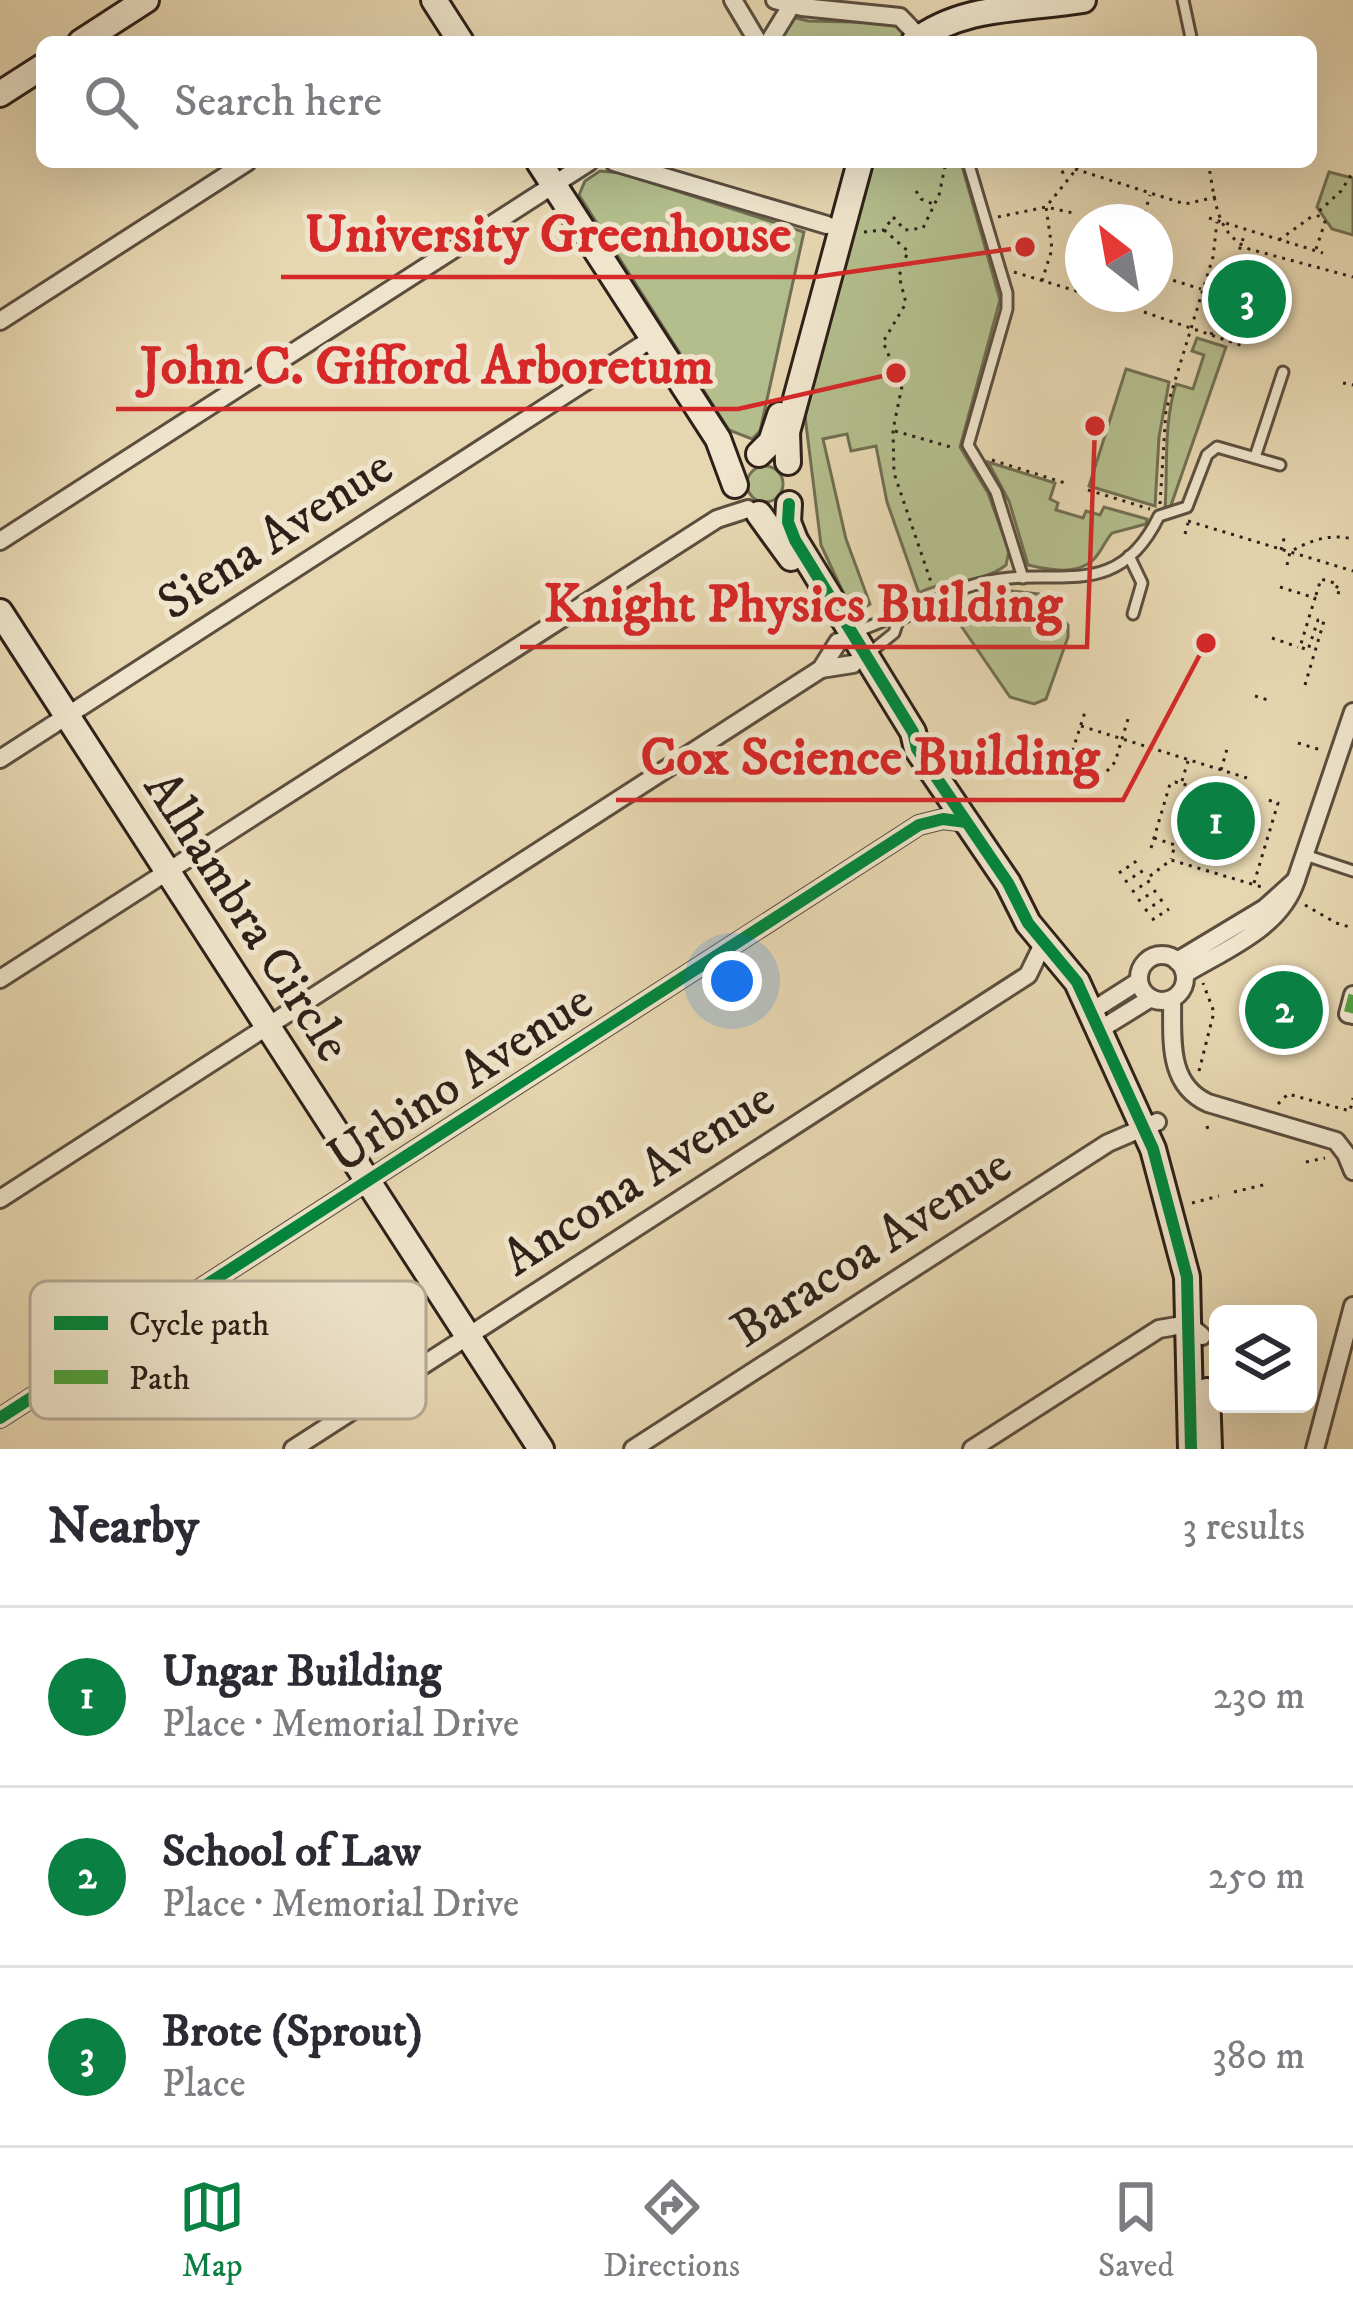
<!DOCTYPE html>
<meta charset="utf-8">
<style>
:root{--surface:#fff;--page:#f2f2f3;--text:#2b2b33;--muted:#7c7c81;--line:#e1e1e2;--accent:#0b8043}
body{margin:0;font-family:"IM FELL DW Pica",serif;background:var(--page);color:var(--text)}
.controls{position:absolute;right:36px;bottom:36px;display:grid;overflow:hidden;border-radius:18px;box-shadow:0 12px 48px #0002}
.controls button{width:108px;height:108px;display:grid;place-items:center;padding:0;border:0;border-bottom:3px solid var(--line);background:var(--surface);color:var(--text);font:60px sans-serif}
.compass{position:absolute;left:1065px;top:204px;width:108px;height:108px;border-radius:50%;background:var(--surface);box-shadow:0 12px 48px #0002;rotate:329deg}
.you{position:absolute;left:732px;top:981px;width:42px;height:42px;margin:-30px;border:9px solid #fff;border-radius:50%;background:#1a73e8;box-shadow:0 0 0 18px #1a73e833}
.badge{display:grid;place-items:center;width:78px;height:78px;border-radius:50%;background:var(--accent);color:#fff;font-size:39px;font-weight:700}
.pin{position:absolute;translate:-50% -50%;border:6px solid #fff;box-shadow:0 3px 12px #0006}
.list{margin:0;padding:0;list-style:none}
h2{display:flex;justify-content:space-between;align-items:center;height:156px;margin:0;padding:0 48px;font-size:51px}
h2 small{font-size:39px;font-weight:400;color:var(--muted)}
.list li{display:grid;grid-template-columns:78px 1fr auto;gap:36px;align-items:center;box-sizing:border-box;height:180px;padding:0 48px;border-top:3px solid var(--line)}
.list b{display:block;font-size:45px;white-space:nowrap}
.list p{margin:0;font-size:39px;white-space:nowrap;color:var(--muted)}
.list em{font-size:39px;font-style:normal;color:var(--muted)}
.icon{flex:none;width:66px;height:66px;fill:none;stroke:currentColor;stroke-width:2;stroke-linecap:round;stroke-linejoin:round}
.map{position:relative;flex:none;width:1353px;height:1449px;overflow:hidden}
.search{position:absolute;background:var(--surface);box-shadow:0 12px 48px #0002;left:36px;right:36px;top:36px;height:132px;display:flex;align-items:center;gap:30px;box-sizing:border-box;padding:0 42px;border-radius:18px;color:var(--muted);font-size:45px}
.sheet{height:696px;background:var(--surface)}
nav{display:flex;justify-content:space-around;align-items:center;box-sizing:border-box;height:168px;border-top:3px solid var(--line);background:var(--surface);font-size:33px;color:var(--muted)}
nav a{display:grid;justify-items:center;gap:6px}
nav .on{color:var(--accent)}
.map>svg:first-child{display:block}
</style>
<div class="map">
<svg width="1353" height="1449" viewBox="0 0 1353 1449">
<rect width="100%" height="100%" fill="#e7d7b1"/>
<filter id="stains"><feTurbulence type="fractalNoise" baseFrequency=".00167" numOctaves="4"/><feColorMatrix values="0 0 0 0 .2 0 0 0 0 .09 0 0 0 0 .02 0 0 0 .5 -.17"/></filter>
<radialGradient id="worn" r=".72"><stop offset=".6" stop-color="#630" stop-opacity="0"/><stop offset="1" stop-color="#630" stop-opacity=".3"/></radialGradient>
<g fill="#b4be8d" stroke="#716f53" stroke-width="3">
<path d="M792,17L808,21L896,23L905,30L904,42H775Z"/>
<path d="M872,162H961L1000,300L960,447L988,493L1009,551L1006,565C981,585 946,578 919,593L887,502L876,446L851,451L847,434L823,439L846,539L870,604L853,614L821,545L805,416Z"/>
<path d="M600,171L621,173L804,232L760,431L752,439L729,430L579,195L585,181Z"/>
<path d="M1329,172L1353,178V235L1332,229L1317,207Z"/>
<path d="M1197,338L1226,347L1169,511L1165,509C1168,467 1163,426 1176,384L1193,389L1204,355L1192,351Z"/>
<path d="M1126,369L1169,382L1159,437L1155,506L1089,486Z"/>
<path d="M988,462L1055,483L1050,499L1058,503L1056,510L1083,518L1086,511L1100,515L1104,507L1147,519L1146,524L1112,533C1105,541 1102,550 1095,558C1078,576 1049,570 1028,565L1009,501Z"/>
<circle cx="765" cy="484" r="18"/>
<path d="M1001,590L1039,594L1068,625V637L1046,699L1034,704L1010,697L955,617L954,608L971,598Z"/>
</g>
<g fill="none" stroke-linecap="round" stroke-linejoin="round">
<defs>
<g id="lane">
<path d="M1183,0L1192,42"/>
<path d="M968,162L1007,293V309L968,445L996,492L1023,578"/>
<path d="M1255,457L1283,372"/>
<path d="M1129,556L1142,583L1133,614"/>
<path d="M898,621C926,605 953,589 985,582C1054,565 1116,605 1159,516L1187,507L1207,455L1217,447L1280,465"/>
<path d="M856,632L888,619L898,621L894,633L869,653"/>
<path d="M1305,855L1353,871"/>
</g>
<g id="street">
<path d="M733,0L758,42"/>
<path d="M775,0L802,7L900,17L920,38"/>
<path d="M769,42L791,6"/>
<path d="M614,162L827,225"/>
<path d="M0,321L247,162"/>
<path d="M0,541L589,162"/>
<path d="M821,669L853,664"/>
<path d="M0,759L653,338"/>
<path d="M1296,880L1353,712"/>
<circle cx="1162" cy="978" r="23"/>
<path d="M1177,961L1265,908L1296,880C1281,928 1226,949 1185,974"/>
<path d="M0,979L717,519L748,509"/>
<path d="M1353,995L1348,1014L1353,1015"/>
<path d="M1172,999C1173,1037 1166,1084 1208,1103L1336,1141L1346,1154L1353,1171"/>
<path d="M1092,1011L1139,981"/>
<path d="M1101,1029L1151,998"/>
<path d="M0,1199L821,669L838,642"/>
<path d="M0,1418L919,825L943,819L966,822"/>
<path d="M293,1449L1028,975L1044,942"/>
<path d="M633,1449L1108,1143L1157,1122"/>
<path d="M972,1449L1159,1329L1188,1324L1202,1336"/>
<path d="M1315,1449L1353,1306"/>
</g>
<g id="secondary">
<path d="M434,0L461,42"/>
<path d="M81,42L146,0"/>
<path d="M914,42C964,4 1023,10 1083,0"/>
<path d="M0,94L42,67"/>
<path d="M539,162L718,439L735,485"/>
<path d="M759,454L771,442L780,415"/>
<path d="M788,462L787,432L860,162"/>
<path d="M789,504L788,522L795,540L913,732L917,749L1008,883L1028,923L1077,982L1153,1149L1187,1277L1191,1449"/>
<path d="M759,514L791,558"/>
<path d="M0,612L541,1449"/>
<path d="M1207,1391L1209,1449"/>
</g>
</defs>
<use href="#lane" stroke="#5c4e3f" stroke-width="15"/>
<use href="#street" stroke="#5c4e3f" stroke-width="22"/>
<use href="#secondary" stroke="#2e2019" stroke-width="30"/>
<g stroke="#2e2019" stroke-width="3" stroke-dasharray="3 6" stroke-linecap="butt">
<path d="M1060,162L1064,177"/>
<path d="M1208,162C1215,196 1214,232 1249,249L1353,277"/>
<path d="M1075,169L1185,204L1216,197"/>
<path d="M916,191L921,199L933,204"/>
<path d="M998,217L1046,207L1082,162"/>
<path d="M1209,218L1323,253"/>
<path d="M1142,222L1150,195"/>
<path d="M884,230L908,251L899,276L906,303L883,342L902,386L893,430L894,473L932,585"/>
<path d="M864,232L884,230L893,217L905,230L923,228L939,195L946,162"/>
<path d="M1279,240L1314,215"/>
<path d="M1316,249L1325,222L1316,214L1341,191L1353,172"/>
<path d="M1014,272L1083,293"/>
<path d="M1156,275L1201,289"/>
<path d="M1042,281L1052,249L1046,207L1073,213"/>
<path d="M1086,294L1120,304"/>
<path d="M1144,312L1246,347"/>
<path d="M1211,335L1245,233"/>
<path d="M1343,383L1353,385"/>
<path d="M895,431L954,448"/>
<path d="M992,460L1065,483"/>
<path d="M1088,490L1150,509"/>
<path d="M1160,504L1166,410L1213,257L1217,222"/>
<path d="M1188,521L1353,571"/>
<path d="M1185,534L1188,523"/>
<path d="M1281,550L1285,535"/>
<path d="M1287,565L1290,552C1308,541 1331,533 1352,539"/>
<path d="M1280,587L1315,598L1300,647L1308,650L1318,620L1324,621L1305,685"/>
<path d="M1316,595L1321,579L1338,584L1335,592L1345,594"/>
<path d="M1272,638L1298,647"/>
<path d="M1255,696L1271,701"/>
<path d="M1081,726L1247,778"/>
<path d="M1298,743L1321,750"/>
<path d="M1221,770L1227,749"/>
<path d="M1052,778L1067,768L1085,712"/>
<path d="M1101,778L1115,762L1128,719"/>
<path d="M1182,781L1188,761"/>
<path d="M1154,838L1175,845L1171,859"/>
<path d="M1151,848L1170,784L1175,782L1194,787"/>
<path d="M1119,873L1138,860"/>
<path d="M1150,876L1171,860L1265,888"/>
<path d="M1125,882L1144,870"/>
<path d="M1254,883L1278,803L1265,799"/>
<path d="M1132,892L1151,880"/>
<path d="M1138,901L1157,890"/>
<path d="M1305,905L1336,923L1353,928"/>
<path d="M1145,911L1163,899"/>
<path d="M1152,920L1169,909"/>
<path d="M1199,1071L1214,1012L1203,983"/>
<path d="M1278,1104L1288,1094L1350,1111L1353,1098"/>
<path d="M1206,1128L1214,1125"/>
<path d="M1306,1162L1325,1158"/>
<path d="M1234,1192L1267,1184"/>
<path d="M1192,1203L1219,1196"/>
<path d="M1308,1392H1311"/>
</g>
<use href="#lane" stroke="#efe5cc" stroke-width="9"/>
<use href="#street" stroke="#efe5cc" stroke-width="16"/>
<use href="#secondary" stroke="#efe5cc" stroke-width="24"/>
<path stroke="#52a240" stroke-width="9" stroke-dasharray="18 9" stroke-linecap="butt" d="M1353,995L1348,1014L1353,1015"/>
<defs>
<g id="cycleway">
<path d="M789,504L788,522L795,540L913,732L917,749L1008,883L1028,923L1077,982L1153,1149L1187,1277L1191,1449"/>
<path d="M0,1418L919,825L943,819L966,822"/>
</g>
</defs>
<use href="#cycleway" stroke="#efe5cc" stroke-width="20"/>
<use href="#cycleway" stroke="#00873e" stroke-width="12"/>
</g>
<g text-anchor="middle" stroke-width="10" stroke-linejoin="round" paint-order="stroke">
<g font-size="51" fill="#2e2019" stroke="#efe5cc">
<text transform="translate(274 533) rotate(-33)" y="18">Siena Avenue</text>
<text transform="translate(249 915) rotate(57)" y="18">Alhambra Circle</text>
<text transform="translate(459 1077) rotate(-33)" y="18">Urbino Avenue</text>
<text transform="translate(637 1177) rotate(-33)" y="18">Ancona Avenue</text>
<text transform="translate(870 1246) rotate(-33)" y="18">Baracoa Avenue</text>
</g>
</g>
<rect x="30" y="1281" width="396" height="138" rx="18" fill="#efe5cc" stroke="#b5aa96" stroke-width="3"/>
<rect x="54" y="1316" width="54" height="14" fill="#00873e"/>
<rect x="54" y="1370" width="54" height="14" fill="#52a240"/>
<g font-size="33" fill="#2e2019">
<text x="129" y="1335">Cycle path</text>
<text x="129" y="1389">Path</text>
</g>
<path fill="none" stroke="#d62828" stroke-width="4.5" d="M1025 247L815 277H281M896 373L738 409H116M1095 426L1087 647H520M1206 643L1123 800H616"/>
<g fill="#d62828" stroke="#efe5cc" stroke-width="4.5">
<circle cx="1025" cy="247" r="12"/>
<circle cx="896" cy="373" r="12"/>
<circle cx="1095" cy="426" r="12"/>
<circle cx="1206" cy="643" r="12"/>
</g>
<g font-size="54" text-anchor="middle" font-weight="bold" fill="#d62828" stroke="#efe5cc" stroke-width="10" stroke-linejoin="round" paint-order="stroke">
<text x="548" y="251">University Greenhouse</text>
<text x="427" y="383">John C. Gifford Arboretum</text>
<text x="803" y="621">Knight Physics Building</text>
<text x="870" y="774">Cox Science Building</text>
</g>
<rect width="100%" height="100%" filter="url(#stains)"/>
<rect width="100%" height="100%" fill="url(#worn)"/>
</svg>
<div class="controls">
<button><svg class="icon" aria-label="layers" viewBox="0 0 24 24"><path d="M12 4l9 5-9 5-9-5zM3 14l9 5 9-5"/></svg></button>
</div>
<svg class="compass" viewBox="-18 -18 36 36"><path d="M0-13l5 13h-10z" fill="#e53935"/><path d="M0 13l5-13h-10z" fill="#7c7c81"/></svg>
<div class="you"></div>
<div class="pin badge" style="left:1216px;top:821px">1</div>
<div class="pin badge" style="left:1284px;top:1010px">2</div>
<div class="pin badge" style="left:1247px;top:299px">3</div>
<div class="search"><svg class="icon" aria-label="search" viewBox="0 0 24 24"><circle cx="10" cy="10" r="6"/><path d="M15 15l6 6"/></svg>Search here</div>
</div>
<section class="sheet">
<h2>Nearby<small>3 results</small></h2>
<ul class="list">
<li><span class="badge">1</span><div><b>Ungar Building</b><p>Place · Memorial Drive</p></div><em>230 m</em></li>
<li><span class="badge">2</span><div><b>School of Law</b><p>Place · Memorial Drive</p></div><em>250 m</em></li>
<li><span class="badge">3</span><div><b>Brote (Sprout)</b><p>Place</p></div><em>380 m</em></li>
</ul>
</section>
<nav>
<a class="on"><svg class="icon" aria-label="map" viewBox="0 0 24 24"><path d="M3 6l6-2 6 2 6-2v14l-6 2-6-2-6 2zM9 4v14M15 6v14"/></svg>Map</a>
<a><svg class="icon" aria-label="directions" viewBox="0 0 24 24"><path d="M12 3l9 9-9 9-9-9zM9 14v-3h6M13 9l2 2-2 2"/></svg>Directions</a>
<a><svg class="icon" aria-label="saved" viewBox="0 0 24 24"><path d="M7 4h10v16l-5-4-5 4z"/></svg>Saved</a>
</nav>
